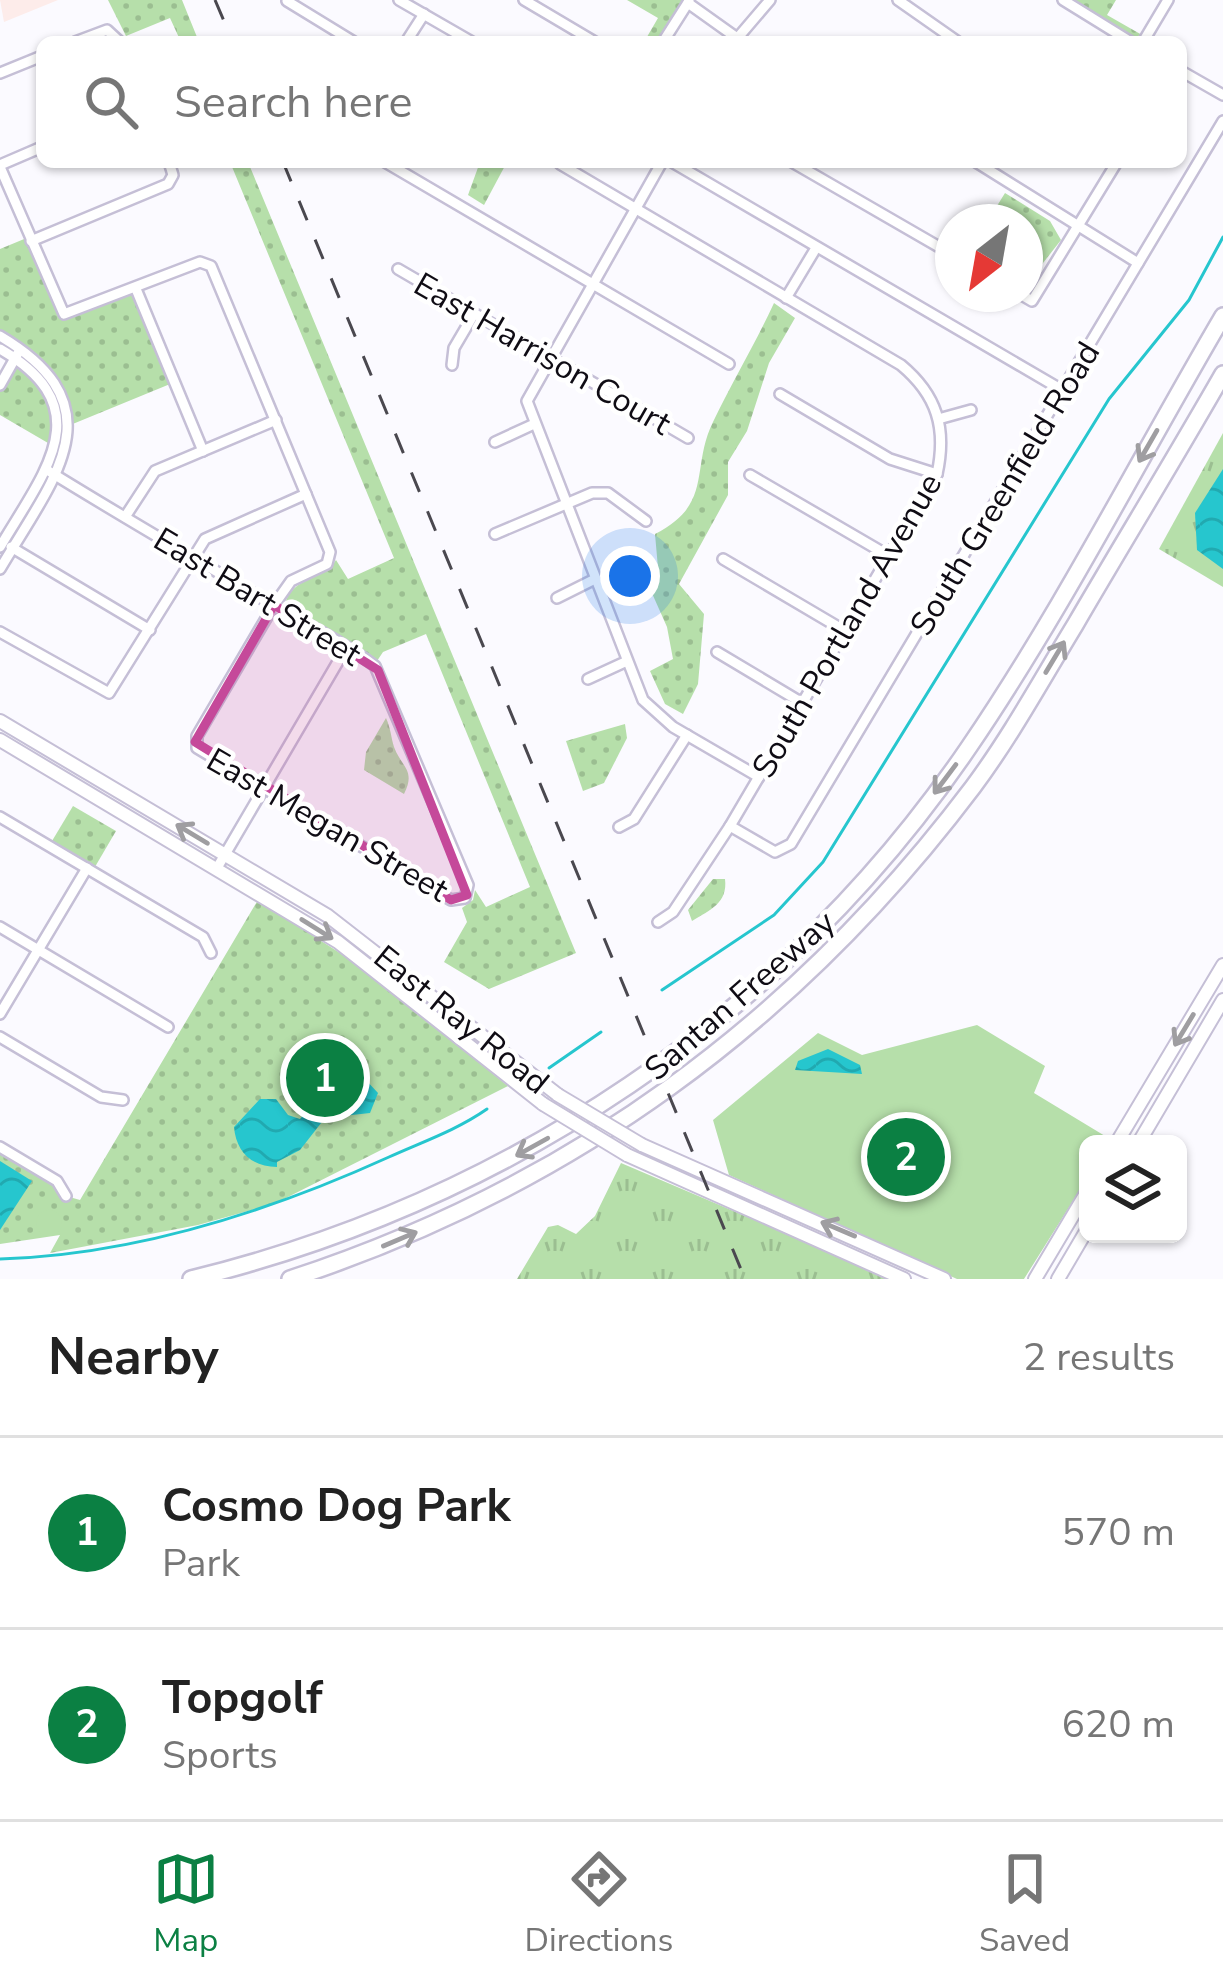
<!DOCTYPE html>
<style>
:root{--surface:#fff;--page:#f2f2f2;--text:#222;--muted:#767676;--line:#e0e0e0;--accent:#0b8043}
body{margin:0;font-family:"Nunito Sans",sans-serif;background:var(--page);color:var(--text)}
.controls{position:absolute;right:36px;bottom:36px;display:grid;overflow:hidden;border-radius:18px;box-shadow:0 3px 9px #0004}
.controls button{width:108px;height:108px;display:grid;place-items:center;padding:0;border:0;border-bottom:3px solid var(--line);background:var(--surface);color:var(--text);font:60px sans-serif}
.compass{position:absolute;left:935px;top:204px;width:108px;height:108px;border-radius:50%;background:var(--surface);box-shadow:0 3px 9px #0004;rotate:211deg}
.you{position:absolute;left:630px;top:576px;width:42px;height:42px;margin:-30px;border:9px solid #fff;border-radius:50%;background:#1a73e8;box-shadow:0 0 0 18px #1a73e833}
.badge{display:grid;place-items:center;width:78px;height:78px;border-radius:50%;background:var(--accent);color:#fff;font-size:39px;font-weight:700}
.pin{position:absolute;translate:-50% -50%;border:6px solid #fff;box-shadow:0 3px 12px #0006}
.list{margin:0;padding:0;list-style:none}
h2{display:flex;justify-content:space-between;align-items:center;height:156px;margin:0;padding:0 48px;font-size:51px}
h2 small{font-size:39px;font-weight:400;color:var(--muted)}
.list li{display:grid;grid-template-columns:78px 1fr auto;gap:36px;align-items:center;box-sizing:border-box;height:192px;padding:0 48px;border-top:3px solid var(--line)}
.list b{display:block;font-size:45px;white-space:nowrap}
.list p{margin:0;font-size:39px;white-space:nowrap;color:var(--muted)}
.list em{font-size:39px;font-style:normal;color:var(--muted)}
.icon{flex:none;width:66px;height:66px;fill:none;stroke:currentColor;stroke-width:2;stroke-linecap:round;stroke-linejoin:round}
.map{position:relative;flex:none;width:1223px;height:1279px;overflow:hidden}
.search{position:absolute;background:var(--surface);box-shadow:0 3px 9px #0004;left:36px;right:36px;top:36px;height:132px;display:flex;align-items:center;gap:30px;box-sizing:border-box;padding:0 42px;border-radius:18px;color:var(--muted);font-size:45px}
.sheet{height:540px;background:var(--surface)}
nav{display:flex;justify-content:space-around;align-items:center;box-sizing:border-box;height:168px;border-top:3px solid var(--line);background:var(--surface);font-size:33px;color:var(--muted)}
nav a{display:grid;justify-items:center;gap:6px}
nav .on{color:var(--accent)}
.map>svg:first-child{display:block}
</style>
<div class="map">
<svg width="1223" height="1279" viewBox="0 0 1223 1279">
<defs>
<pattern id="grass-tufts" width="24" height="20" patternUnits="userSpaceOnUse" patternTransform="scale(3)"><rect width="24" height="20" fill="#b6dfaa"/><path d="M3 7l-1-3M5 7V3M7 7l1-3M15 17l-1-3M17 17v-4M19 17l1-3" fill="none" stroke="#9bbe91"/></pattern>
<pattern id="park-dots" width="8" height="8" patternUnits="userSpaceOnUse" patternTransform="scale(3)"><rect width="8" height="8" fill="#b6dfaa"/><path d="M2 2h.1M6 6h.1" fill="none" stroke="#9bbe91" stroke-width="1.8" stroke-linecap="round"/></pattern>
<pattern id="water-waves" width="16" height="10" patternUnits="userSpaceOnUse" patternTransform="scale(3)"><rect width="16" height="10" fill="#26c6ce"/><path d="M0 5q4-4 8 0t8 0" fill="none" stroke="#21a9b0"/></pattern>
</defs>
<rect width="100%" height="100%" fill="#fbfaff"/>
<path fill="#fdecea" d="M0,0H58L4,22Z"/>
<g fill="url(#grass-tufts)">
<path d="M1223,433V587L1159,549Z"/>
<path d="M621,1163L874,1271L887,1279H517L548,1227L558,1225L576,1234L595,1216Z"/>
</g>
<g fill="url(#park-dots)">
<path d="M108,0H182L199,42H181L170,18L126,36Z"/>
<path d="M627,0H684L659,42H644L658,18Z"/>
<path d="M1071,0H1116L1107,15L1142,35L1134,37Z"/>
<path d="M230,162H248L576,953L489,989L444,962L467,922L462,908L473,900L475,890L486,907L530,887L426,634L383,652L377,661L285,604C292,576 323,582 336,560L348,579L394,558Z"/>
<path d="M480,162H507L484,205L468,195Z"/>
<path d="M1005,193L1050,221L1061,240L1025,286V222H987Z"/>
<path d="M29,237L64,314L136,289L175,382L63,428L60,450L0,415V385L18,353L0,342V249Z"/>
<path d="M774,303L795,318L769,363L747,431L728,462V495L679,584L704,614L698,684L683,714L665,704L650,671L673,659L667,627L643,573L658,568L655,534C714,504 690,469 713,422C732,382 755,344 774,303Z"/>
<path d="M386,718C391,729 391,738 394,747C402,768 416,770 404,794L364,770L366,752Z"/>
<path d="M625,724L627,738L604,783L583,791L566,741Z"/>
<path d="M73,806L116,831L92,872L49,846Z"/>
<path d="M713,879H725C728,903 710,910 692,921L688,910Z"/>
<path d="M258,900L360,966L508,1086L276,1203L198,1225L50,1253L60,1235L0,1244V1147L57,1181L66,1196L80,1200Z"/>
</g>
<g fill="#b6dfaa">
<path d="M977,1025L1045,1066L1034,1093L1110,1139L1107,1144H1088V1177L1024,1279H957L729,1175L713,1120L818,1033L862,1055Z"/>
<circle cx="49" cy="1223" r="13"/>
</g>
<g fill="url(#water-waves)">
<path d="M1223,469V569L1197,550L1195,513Z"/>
<path d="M828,1049L860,1065L862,1074L795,1070L798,1061Z"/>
<path d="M365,1079L378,1093L370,1113L325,1118L300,1150L277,1162V1167C251,1167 236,1151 234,1127L260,1099H276L288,1115L300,1119L322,1093Z"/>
<path d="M0,1161L32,1181L0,1230Z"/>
</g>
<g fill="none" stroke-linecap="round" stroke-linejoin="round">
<g stroke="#26c6ce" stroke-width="3">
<path d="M662,990L774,915L823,862L1109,399L1189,300L1223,237"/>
<path d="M549,1068L601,1032"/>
<path d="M0,1259C134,1255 268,1212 389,1157C422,1142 457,1130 487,1109"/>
</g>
<defs>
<g id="minor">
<path d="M399,0L472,42"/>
<path d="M524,0L595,42"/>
<path d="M898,0L958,42"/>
<path d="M1063,0L1131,42"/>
<path d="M287,1L354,42"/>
<path d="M688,3L737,38"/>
<path d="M735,41L770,0"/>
<path d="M75,42L107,30L120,42"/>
<path d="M406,42L424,14"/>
<path d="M663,42L689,1"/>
<path d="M1143,42L1168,0"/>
<path d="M1181,71L1223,95"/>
<path d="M0,73L42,56"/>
<path d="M385,162L729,364"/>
<path d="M662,162L527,401L643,700L673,727L759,777"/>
<path d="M672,162L1062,390"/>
<path d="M792,162L953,255"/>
<path d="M976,162L1138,263"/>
<path d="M560,164L901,365C937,395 947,428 937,474L730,826L673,912L658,922"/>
<path d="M0,165L42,147"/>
<path d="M0,167L64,314L200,262L211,266L330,552L327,564L291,581L274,605L197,736V748L451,900L465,898L468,885L375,666C343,642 306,624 271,604C196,559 121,516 47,470"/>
<path d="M31,241L168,184L173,175L169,162"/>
<path d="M398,269L688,438"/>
<path d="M136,289L203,451"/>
<path d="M1020,294L1032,301L1117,162"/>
<path d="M786,298L816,248"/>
<path d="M0,336C120,407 53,479 0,569"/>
<path d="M0,349C102,408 44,472 0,547"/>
<path d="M452,365L454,348L474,314"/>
<path d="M0,385L18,353"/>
<path d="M780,394L890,459L937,474"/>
<path d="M942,418L971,410"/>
<path d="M495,442L532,425"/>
<path d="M750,475L889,556"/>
<path d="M125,517L155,471L276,420"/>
<path d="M495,534L592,493H608L646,521"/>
<path d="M11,547L150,630"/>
<path d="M723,559L845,631"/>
<path d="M557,598L593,580"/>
<path d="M0,632L109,693L205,539L306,494"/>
<path d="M717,652L804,704"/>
<path d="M588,679L625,662"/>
<path d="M0,817L203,937L211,953"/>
<path d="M730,826L775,852L791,844L1223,121"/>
<path d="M619,827L634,819L687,735"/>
<path d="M217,868L346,648"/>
<path d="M0,927L168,1027"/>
<path d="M0,1014L87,868"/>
<path d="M0,1037L101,1097L123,1100"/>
<path d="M0,1147L57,1181L66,1196"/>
</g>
<g id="major">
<path d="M0,721L328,916L558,1095"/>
<path d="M0,740L338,942L543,1104"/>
<path d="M1116,1144L1223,965"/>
<path d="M1138,1144L1223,1000"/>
<path d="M642,1145L944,1279"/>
<path d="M627,1155L904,1279"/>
<path d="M1035,1279L1088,1190"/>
<path d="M1058,1279L1088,1228"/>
</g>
<g id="highway">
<path d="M191,1279C506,1202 786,1016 969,747C1063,609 1139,459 1223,316"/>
<path d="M290,1279C571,1187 795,1023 973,787C1011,736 1042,679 1075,625C1124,541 1175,458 1223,374"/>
</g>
</defs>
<use href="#minor" stroke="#c5bfd6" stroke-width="14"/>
<use href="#major" stroke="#c5bfd6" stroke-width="16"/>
<use href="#highway" stroke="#c5bfd6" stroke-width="20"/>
<use href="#minor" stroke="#fff" stroke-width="9"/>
<use href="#major" stroke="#fff" stroke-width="12"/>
<use href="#highway" stroke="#fff" stroke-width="15"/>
<g stroke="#4a484f" stroke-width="3" stroke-dasharray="21 21" stroke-linecap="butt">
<path d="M215,0L233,42"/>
<path d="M283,162L745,1279"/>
</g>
<defs>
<g id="major-bridge">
<path d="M558,1095L642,1145"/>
<path d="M543,1104L627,1155"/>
</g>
</defs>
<use href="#major-bridge" stroke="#c5bfd6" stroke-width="16" stroke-linecap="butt"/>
<use href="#major-bridge" stroke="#fff" stroke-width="12"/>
</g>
<defs><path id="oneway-shaft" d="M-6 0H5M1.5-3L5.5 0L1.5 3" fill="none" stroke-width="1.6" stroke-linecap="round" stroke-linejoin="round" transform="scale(3)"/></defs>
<g stroke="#9f9ea1">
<use href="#oneway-shaft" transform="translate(1148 446) rotate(120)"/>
<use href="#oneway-shaft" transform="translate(1055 657) rotate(-59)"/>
<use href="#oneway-shaft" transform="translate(945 779) rotate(127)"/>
<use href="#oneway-shaft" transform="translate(192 834) rotate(-149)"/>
<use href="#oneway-shaft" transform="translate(317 929) rotate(32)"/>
<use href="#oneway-shaft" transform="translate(1184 1030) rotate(121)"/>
<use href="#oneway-shaft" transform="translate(532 1147) rotate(151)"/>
<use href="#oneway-shaft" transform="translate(838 1229) rotate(-157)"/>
<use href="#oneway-shaft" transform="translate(400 1239) rotate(-23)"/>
</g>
<path fill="#c5499a" fill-opacity="0.2" stroke="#c5499a" stroke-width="9" stroke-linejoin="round" d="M274,605L378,670L467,895L451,900L195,742Z"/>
<g text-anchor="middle" stroke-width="9" stroke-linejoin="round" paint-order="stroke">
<g font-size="33" fill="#0f0c14" stroke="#fff">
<text transform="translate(543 353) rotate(30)" y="12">East Harrison Court</text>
<text transform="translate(1004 488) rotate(-59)" y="12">South Greenfield Road</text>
<text transform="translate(258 596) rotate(31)" y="12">East Bart Street</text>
<text transform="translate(846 625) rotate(-60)" y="12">South Portland Avenue</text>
<text transform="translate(328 824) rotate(30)" y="12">East Megan Street</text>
<text transform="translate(739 995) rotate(-41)" y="12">Santan Freeway</text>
<text transform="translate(462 1019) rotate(39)" y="12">East Ray Road</text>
</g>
</g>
</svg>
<div class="controls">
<button><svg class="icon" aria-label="layers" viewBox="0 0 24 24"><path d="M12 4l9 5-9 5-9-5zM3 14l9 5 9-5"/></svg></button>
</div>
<svg class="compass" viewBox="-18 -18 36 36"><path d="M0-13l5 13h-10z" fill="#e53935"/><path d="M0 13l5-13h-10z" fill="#767676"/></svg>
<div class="you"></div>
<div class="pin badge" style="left:325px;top:1078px">1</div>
<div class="pin badge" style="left:906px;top:1157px">2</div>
<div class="search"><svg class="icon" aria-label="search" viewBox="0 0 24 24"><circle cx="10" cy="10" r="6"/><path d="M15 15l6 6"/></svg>Search here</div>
</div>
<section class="sheet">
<h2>Nearby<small>2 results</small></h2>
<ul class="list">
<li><span class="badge">1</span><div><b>Cosmo Dog Park</b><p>Park</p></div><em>570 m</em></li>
<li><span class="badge">2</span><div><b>Topgolf</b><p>Sports</p></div><em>620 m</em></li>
</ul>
</section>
<nav>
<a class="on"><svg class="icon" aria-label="map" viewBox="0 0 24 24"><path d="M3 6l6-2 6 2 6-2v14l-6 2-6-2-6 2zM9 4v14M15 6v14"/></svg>Map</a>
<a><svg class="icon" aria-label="directions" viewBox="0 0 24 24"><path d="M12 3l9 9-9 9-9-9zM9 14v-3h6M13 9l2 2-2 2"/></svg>Directions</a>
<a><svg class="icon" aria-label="saved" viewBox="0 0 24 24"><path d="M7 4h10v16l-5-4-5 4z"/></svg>Saved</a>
</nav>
